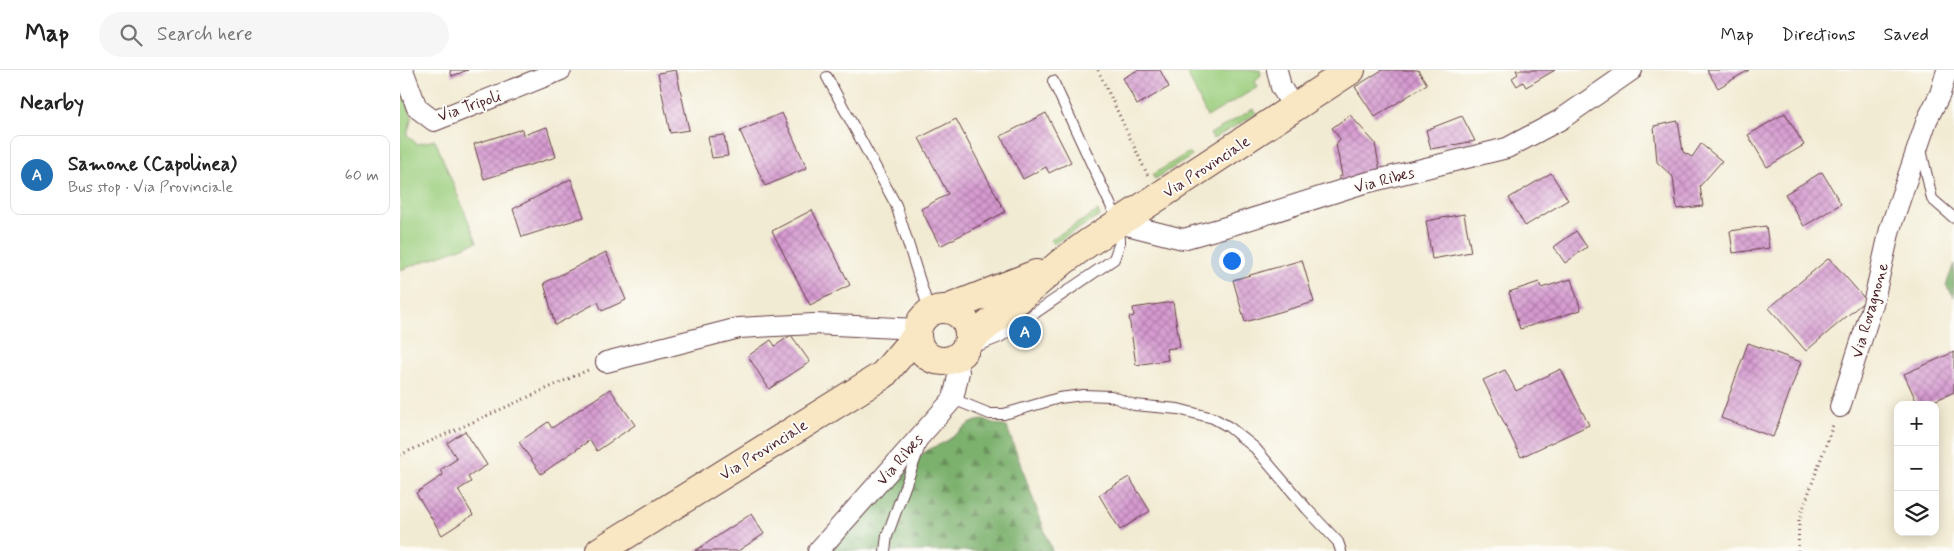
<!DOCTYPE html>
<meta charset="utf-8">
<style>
:root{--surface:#fff;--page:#f6f6f6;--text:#222;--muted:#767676;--line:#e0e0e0;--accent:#1f6fb2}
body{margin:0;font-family:Mynerve,sans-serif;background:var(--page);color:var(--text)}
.controls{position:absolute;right:15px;bottom:15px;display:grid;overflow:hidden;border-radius:10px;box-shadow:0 2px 12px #0003}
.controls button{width:45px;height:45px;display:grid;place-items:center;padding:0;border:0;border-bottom:1px solid var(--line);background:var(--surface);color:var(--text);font:25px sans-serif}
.you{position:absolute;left:831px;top:190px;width:18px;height:18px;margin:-12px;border:4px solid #fff;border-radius:50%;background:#1a73e8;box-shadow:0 0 0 8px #1a73e833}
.badge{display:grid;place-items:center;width:32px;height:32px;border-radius:50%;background:var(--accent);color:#fff;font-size:16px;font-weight:700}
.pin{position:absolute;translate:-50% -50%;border:2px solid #fff;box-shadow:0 1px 5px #0006}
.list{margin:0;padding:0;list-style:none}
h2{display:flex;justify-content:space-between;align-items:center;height:65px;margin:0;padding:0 20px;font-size:21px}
h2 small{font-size:16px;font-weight:400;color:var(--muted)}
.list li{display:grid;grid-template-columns:32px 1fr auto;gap:15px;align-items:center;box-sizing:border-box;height:80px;margin:0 10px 10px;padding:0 10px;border:1px solid var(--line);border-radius:10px}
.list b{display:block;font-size:19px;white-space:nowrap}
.list p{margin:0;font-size:16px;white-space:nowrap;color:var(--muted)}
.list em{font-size:16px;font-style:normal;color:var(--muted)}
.icon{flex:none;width:28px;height:28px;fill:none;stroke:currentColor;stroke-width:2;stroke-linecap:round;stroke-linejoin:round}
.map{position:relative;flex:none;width:1554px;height:481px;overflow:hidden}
header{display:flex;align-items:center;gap:30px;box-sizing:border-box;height:70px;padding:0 25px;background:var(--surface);border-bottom:1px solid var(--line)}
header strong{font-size:24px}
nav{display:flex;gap:28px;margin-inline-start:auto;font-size:18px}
.search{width:350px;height:45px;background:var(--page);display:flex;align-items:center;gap:12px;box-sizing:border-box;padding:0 18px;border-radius:28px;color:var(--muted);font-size:19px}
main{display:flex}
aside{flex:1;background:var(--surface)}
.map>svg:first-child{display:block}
</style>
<header>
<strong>Map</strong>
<div class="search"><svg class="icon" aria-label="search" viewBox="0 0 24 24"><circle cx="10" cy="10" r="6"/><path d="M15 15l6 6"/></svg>Search here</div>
<nav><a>Map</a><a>Directions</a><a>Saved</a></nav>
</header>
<main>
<aside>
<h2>Nearby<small></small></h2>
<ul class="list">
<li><span class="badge">A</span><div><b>Samone (Capolinea)</b><p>Bus stop · Via Provinciale</p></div><em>60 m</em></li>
</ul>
</aside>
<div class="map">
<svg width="1554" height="481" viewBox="0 0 1554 481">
<defs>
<pattern id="forest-firs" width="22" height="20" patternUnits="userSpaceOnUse" patternTransform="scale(1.25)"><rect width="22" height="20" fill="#7cb16d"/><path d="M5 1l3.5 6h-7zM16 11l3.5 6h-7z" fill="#688f5a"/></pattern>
<pattern id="building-cross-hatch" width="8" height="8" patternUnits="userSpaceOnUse" patternTransform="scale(1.25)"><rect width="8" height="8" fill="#d59ad0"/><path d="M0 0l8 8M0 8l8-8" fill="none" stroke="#af7da9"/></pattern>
</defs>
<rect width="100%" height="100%" fill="#fdfcf7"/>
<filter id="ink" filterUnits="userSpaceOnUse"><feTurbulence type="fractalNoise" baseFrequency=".02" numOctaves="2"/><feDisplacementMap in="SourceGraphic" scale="10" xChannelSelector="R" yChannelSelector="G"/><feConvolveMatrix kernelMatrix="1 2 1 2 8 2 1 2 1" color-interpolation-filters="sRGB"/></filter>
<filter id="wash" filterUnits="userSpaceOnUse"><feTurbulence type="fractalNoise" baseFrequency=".0096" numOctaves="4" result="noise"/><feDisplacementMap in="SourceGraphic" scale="20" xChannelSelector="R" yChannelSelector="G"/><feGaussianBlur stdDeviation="1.12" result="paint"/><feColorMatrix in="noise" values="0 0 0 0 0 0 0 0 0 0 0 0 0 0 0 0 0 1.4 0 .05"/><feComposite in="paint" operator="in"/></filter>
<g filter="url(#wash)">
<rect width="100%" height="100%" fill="#f2ebd3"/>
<g fill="#9bce7e" stroke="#727654">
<path d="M786,0H860L861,5L855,11L858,17L807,47Z"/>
<path d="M0,15L12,47L7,65L17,74L35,70L77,172L0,200Z"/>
<path d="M853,39L856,44L813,69L810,64Z"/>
<path d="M789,82L792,86L755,109L752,105Z"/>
<path d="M698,141L700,146L653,174L650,170Z"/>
</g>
<g fill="url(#forest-firs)" stroke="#63684c">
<path d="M1554,194V227L1546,215Z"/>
<path d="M583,350L607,357L652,481H430L521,385C532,376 543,375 552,367C563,359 569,351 583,350Z"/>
</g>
<g id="blocks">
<g fill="url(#building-cross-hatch)">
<path d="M50,0H68L52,6Z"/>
<path d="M276,0L289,60L270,63L258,3Z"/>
<path d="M738,0H760L769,17L737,35L723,8Z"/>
<path d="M982,0H1018L1027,14L975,47L955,17Z"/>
<path d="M1116,0H1155L1126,17L1123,12L1117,16L1112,8L1118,4Z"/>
<path d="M1307,0H1349L1318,18Z"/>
<path d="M382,43L407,98L365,116L340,61Z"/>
<path d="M646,43L671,92L649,103L646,97L623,109L601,66Z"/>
<path d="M1385,43L1404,75L1367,97L1348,65Z"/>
<path d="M950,45L975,73L981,107L940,113L939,106H942L936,74L940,69L932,58Z"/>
<path d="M1062,46L1075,71L1031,79L1026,60Z"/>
<path d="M556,49L605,142L540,176L521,139L548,124L519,68Z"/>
<path d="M1278,51L1283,82L1292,87L1301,74L1322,91L1300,116L1303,136L1277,139L1273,107L1257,92L1254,56Z"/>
<path d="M147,57L156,87L84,109L74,74L122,59L123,65Z"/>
<path d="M324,65L328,86L312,88L308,67Z"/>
<path d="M1422,102L1441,134L1404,156L1385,124Z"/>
<path d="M1151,103L1168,130L1125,156L1109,128Z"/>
<path d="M171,109L184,147L122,167L113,139Z"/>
<path d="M412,140L450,215L410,235L372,161Z"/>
<path d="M1064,144L1071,182L1032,189L1026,151Z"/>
<path d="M1366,156L1369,178L1333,183L1330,161Z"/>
<path d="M1176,161L1187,177L1165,193L1154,177Z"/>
<path d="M206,182L226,230L202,241L198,232L155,255L144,213Z"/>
<path d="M1429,188L1466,230L1406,281L1369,238Z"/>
<path d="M902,190L914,232L845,252L833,210Z"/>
<path d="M1171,209L1181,240L1120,259L1109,222L1139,212L1141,218Z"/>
<path d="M773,232L780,277L766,279L768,290L736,295L729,247L734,246L733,238Z"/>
<path d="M391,265L410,292L369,319L348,286L371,270L375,276Z"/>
<path d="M1348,273L1401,292L1373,367L1321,348Z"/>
<path d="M1554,282V322L1525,335H1518L1504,304Z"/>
<path d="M1161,299L1189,355L1121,387L1083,310L1105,300L1116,321Z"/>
<path d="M210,319L235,355L197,381L190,370L141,404L119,372L148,352L152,358Z"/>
<path d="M65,361L87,395L68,407L71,412L58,420L73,445L42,465L16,423L43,405L40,400L57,389L47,373Z"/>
<path d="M729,407L750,441L720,460L699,425Z"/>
<path d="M351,444L364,464L338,481H295Z"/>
</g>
</g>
</g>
<g filter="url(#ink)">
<use href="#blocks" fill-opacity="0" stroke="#633e44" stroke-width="1"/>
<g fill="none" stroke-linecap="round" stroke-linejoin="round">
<defs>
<g id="service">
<path d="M427,7L496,135L530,243"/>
<path d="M1521,79L1532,129L1554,148"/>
<path d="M580,275L600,267L714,189L720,172L719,153L653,11"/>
<path d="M553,329L590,344H604L659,328L683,325L711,326L734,335L778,339L813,348L829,357L855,378L907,439L938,472L941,481"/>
<path d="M485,481L487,466L521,373"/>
</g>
<g id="minor">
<path d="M3,0L17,38L34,51L161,0"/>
<path d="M877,0L881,17L894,38"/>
<path d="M719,153L783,169L829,156L961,114L1107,78L1160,50L1232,0"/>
<path d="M206,292L339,258L414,254L517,259"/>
<path d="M1440,337L1473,234L1490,159L1527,50L1540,24L1547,0"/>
<path d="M418,481L553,329L559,302L555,289"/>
</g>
<g id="secondary">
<circle cx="543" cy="265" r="26"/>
<path d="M547,239L636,204"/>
<path d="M569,271L662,192L688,173L951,0"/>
<path d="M200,481L483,305L517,265"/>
</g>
</defs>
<use href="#service" stroke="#633e44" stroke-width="12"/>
<use href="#minor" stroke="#633e44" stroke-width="22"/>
<use href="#secondary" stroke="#633e44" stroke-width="30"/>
<g stroke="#633e44" stroke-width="3" stroke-dasharray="1 4" stroke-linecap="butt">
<path d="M698,0L748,106"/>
<path d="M0,385L188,300"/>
<path d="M1398,481L1399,450L1433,355"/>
</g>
<use href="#service" stroke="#fff" stroke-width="10"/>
<use href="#minor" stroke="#fff" stroke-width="20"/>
<use href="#secondary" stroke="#f9e7c3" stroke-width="28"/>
</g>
</g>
<g text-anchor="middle" stroke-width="4" stroke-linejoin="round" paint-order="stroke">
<g font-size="16" fill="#4a1f2b" stroke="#fdfcf7">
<text transform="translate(69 35) rotate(-19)" y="6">Via Tripoli</text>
<text transform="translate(806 96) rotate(-33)" y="6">Via Provinciale</text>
<text transform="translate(984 109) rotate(-15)" y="6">Via Ribes</text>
<text transform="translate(1469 240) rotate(-74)" y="6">Via Rovagnone</text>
<text transform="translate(363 379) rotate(-32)" y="6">Via Provinciale</text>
<text transform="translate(499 389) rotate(-49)" y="6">Via Ribes</text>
</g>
</g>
</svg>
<div class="controls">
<button>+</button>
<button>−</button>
<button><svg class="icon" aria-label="layers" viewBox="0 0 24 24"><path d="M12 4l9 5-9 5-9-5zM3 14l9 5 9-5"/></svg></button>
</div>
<div class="you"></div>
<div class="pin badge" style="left:625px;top:262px">A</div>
</div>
</main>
